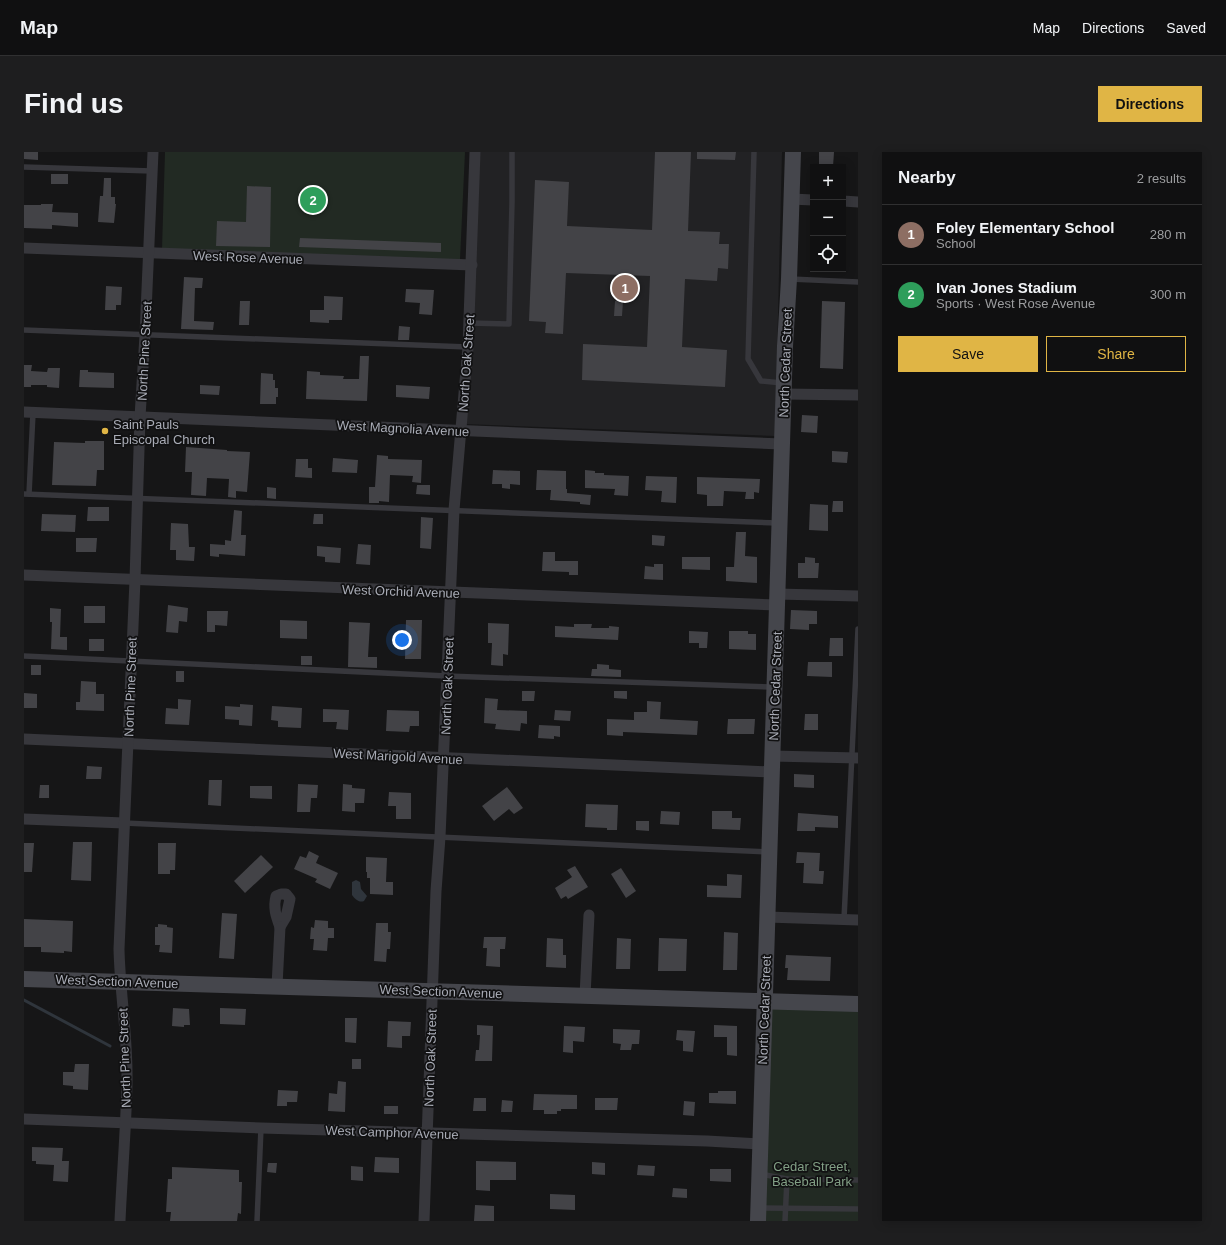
<!DOCTYPE html>
<meta charset="utf-8">
<style>
:root{--surface:#101011;--page:#1e1e1f;--text:#f1f3f6;--muted:#9c9d9f;--line:#303031;--accent:#e0b545}
body{margin:0;font-family:Arial,sans-serif;background:var(--page);color:var(--text)}
.controls{position:absolute;right:12px;top:12px;display:grid;overflow:hidden;border-radius:0px;box-shadow:0 2px 10px #0003}
.controls button{width:36px;height:36px;display:grid;place-items:center;padding:0;border:0;border-bottom:1px solid var(--line);background:var(--surface);color:var(--text);font:20px sans-serif}
.you{position:absolute;left:378px;top:488px;width:14px;height:14px;margin:-10px;border:3px solid #fff;border-radius:50%;background:#1a73e8;box-shadow:0 0 0 6px #1a73e833}
.badge{display:grid;place-items:center;width:26px;height:26px;border-radius:50%;background:var(--accent);color:#fff;font-size:13px;font-weight:700}
.pin{position:absolute;translate:-50% -50%;border:2px solid #fff;box-shadow:0 1px 4px #0006}
.list{margin:0;padding:0;list-style:none}
h2{display:flex;justify-content:space-between;align-items:center;height:52px;margin:0;padding:0 16px;font-size:17px}
h2 small{font-size:13px;font-weight:400;color:var(--muted)}
.list li{display:grid;grid-template-columns:26px 1fr auto;gap:12px;align-items:center;box-sizing:border-box;height:60px;padding:0 16px;border-top:1px solid var(--line)}
.list b{display:block;font-size:15px;white-space:nowrap}
.list p{margin:0;font-size:13px;white-space:nowrap;color:var(--muted)}
.list em{font-size:13px;font-style:normal;color:var(--muted)}
.actions{display:flex;gap:8px;padding:12px 16px}
.actions a{flex:1;padding:9px 0;border:1px solid var(--accent);border-radius:0px;text-align:center;font-size:14px;color:var(--accent)}
.actions .main{background:var(--accent);color:#111}
.icon{flex:none;width:22px;height:22px;fill:none;stroke:currentColor;stroke-width:2;stroke-linecap:round;stroke-linejoin:round}
.map{position:relative;flex:none;width:834px;height:1069px;overflow:hidden;border-radius:0px}
header{display:flex;align-items:center;gap:24px;box-sizing:border-box;height:56px;padding:0 20px;background:var(--surface);border-bottom:1px solid var(--line)}
header strong{font-size:19px}
nav{display:flex;gap:22px;margin-inline-start:auto;font-size:14px}
.intro{display:flex;align-items:center;justify-content:space-between;box-sizing:border-box;height:96px;padding:0 24px}
h1{margin:0;font-size:28px}
.button{padding:10px 18px;border-radius:0px;background:var(--accent);color:#111;font-size:14px;font-weight:700}
main{display:flex;gap:24px;padding:0 24px}
aside{flex:1;background:var(--surface);border-radius:0px;box-shadow:0 2px 10px #0003}
.map>svg:first-child{display:block}
</style>
<header>
<strong>Map</strong>
<nav><a>Map</a><a>Directions</a><a>Saved</a></nav>
</header>
<div class="intro"><h1>Find us</h1><a class="button">Directions</a></div>
<main>
<div class="map">
<svg width="834" height="1069" viewBox="0 0 834 1069">
<rect width="100%" height="100%" fill="#161617"/>
<path fill="#222224" d="M456,0H758L751,284L440,272Z"/>
<g fill="#222a23">
<path d="M141,0H441L436,108L138,97Z"/>
<path d="M748,857H834V1069H740Z"/>
</g>
<path fill="#2f353c" d="M332,728L336,730L337,737L343,744L340,749C335,751 331,747 328,743V730Z"/>
<g fill="none" stroke-linecap="round" stroke-linejoin="round">
<path stroke="#2f353c" stroke-width="3" d="M0,848L86,894"/>
</g>
<g fill="#434347">
<path d="M0,0H14V8L0,7Z"/>
<path d="M631,0H667L664,79L696,80L695,92H705L704,117L694,116L693,129L661,127L658,195L703,198L701,235L558,228L559,192L623,195L626,124L542,121L539,182L521,181L522,170L505,169L511,28L545,30L543,74L628,78Z"/>
<path d="M673,0H712L711,8L673,7Z"/>
<path d="M795,0H810L809,15L795,14Z"/>
<rect x="27" y="22" width="17" height="10"/>
<path d="M80,26H87V45H91V52H92L90,71L74,70L76,44H79Z"/>
<path d="M223,34L247,35L246,95L192,94L193,69L222,70Z"/>
<path d="M17,52H29L28,60L54,61V75L28,73V77L0,76V53H17Z"/>
<path d="M276,86L417,91V100L275,95Z"/>
<path d="M160,125L179,126L178,136H171L170,169L190,170L189,178L157,177Z"/>
<path d="M82,134L98,135L97,153H92V158H81Z"/>
<path d="M382,137L410,138L408,163L395,162L396,151L381,150Z"/>
<path d="M300,144L319,145L318,168H305V171L286,170V158H300Z"/>
<path d="M216,149H226L225,173H215Z"/>
<path d="M591,149H599L598,164H590Z"/>
<path d="M798,149L821,150L819,217L796,216Z"/>
<path d="M375,174L386,175L385,188H374Z"/>
<path d="M336,204H345L343,249L282,247L283,219L296,220V223L320,224L319,227H335Z"/>
<path d="M0,213H8L7,219L23,220L24,216H36L35,236L23,235V233H7V235H0Z"/>
<path d="M56,218H64V220L90,221V236L55,235Z"/>
<path d="M237,221L249,222V228H251V236H254V245H252V252H236Z"/>
<path d="M176,233L196,234L195,243L176,242Z"/>
<path d="M372,233L406,235L405,247L372,245Z"/>
<path d="M778,263L794,264L793,281L777,280Z"/>
<path d="M61,289H80V318H73L72,334L28,333L30,290L61,291Z"/>
<path d="M162,295L203,298V299L226,300L223,340L212,339V346L204,345L205,327L183,326L182,344L167,343L168,320H161Z"/>
<path d="M808,299L824,300L823,311L808,310Z"/>
<path d="M353,303L364,304V307L398,308L397,331L388,330L389,324L366,323L365,350L355,349V351H345V335H351Z"/>
<path d="M309,306L334,308L333,321L308,320Z"/>
<path d="M272,307H284V316H288V326L271,325Z"/>
<path d="M469,318L496,319V333L486,332V337L478,336V332H468Z"/>
<path d="M513,318L542,319V337H543V341L567,343L566,353L556,352V350L526,348L527,338H512Z"/>
<path d="M561,318L571,319V321H580V323L605,324L604,344L590,343L591,337L561,336Z"/>
<path d="M622,324L653,325L652,351L637,350L638,339L621,338Z"/>
<path d="M673,325L736,327L735,341L730,340V347H721L722,340L700,339L699,354H683V343L673,342Z"/>
<path d="M393,333H406V343L392,342Z"/>
<path d="M243,335L252,336V347L243,346Z"/>
<path d="M809,349H819V360H808Z"/>
<path d="M786,352L804,353V379L785,378Z"/>
<path d="M64,355H85V369H63Z"/>
<path d="M210,358L218,359L217,383H222L221,404L195,402V405L186,404V392L201,393V388L207,389Z"/>
<path d="M18,362L52,363L51,380L17,379Z"/>
<path d="M290,362H299V372H289Z"/>
<path d="M397,365L409,366L407,397L396,396Z"/>
<path d="M147,371L164,372L165,395H171L170,409L152,408V398H146Z"/>
<path d="M712,380H722L721,404L733,405V431L702,429V415H710Z"/>
<path d="M628,383L641,384L640,394L628,393Z"/>
<path d="M52,386H73L72,400H52Z"/>
<path d="M334,392L347,393L346,413L332,412Z"/>
<path d="M293,394L317,396L316,411L301,410V405L293,404Z"/>
<path d="M519,400H531V409H554V423H545V420L518,419Z"/>
<path d="M658,405H686V418L658,417Z"/>
<path d="M781,405L791,406V411H795L794,426H774V411H781Z"/>
<path d="M630,412H639V428L620,427L621,414L630,415Z"/>
<path d="M144,453L164,456L163,470L155,469L154,481L142,480Z"/>
<rect x="60" y="454" width="21" height="17"/>
<path d="M26,456L37,457L36,485H43V498L27,497L28,470H26Z"/>
<path d="M767,458L793,459V472H785V478L766,477Z"/>
<path d="M183,459H204L203,474L191,473V480H183Z"/>
<path d="M256,468L283,469V487L256,486Z"/>
<path d="M382,468H398L397,507H381Z"/>
<path d="M325,470L346,471L344,505H353V516L324,515Z"/>
<path d="M464,471L485,472L484,503L479,502V514L467,513L468,491H464Z"/>
<path d="M550,472H568L567,476H585V474L595,475L594,488L531,485V474L550,475Z"/>
<path d="M665,479L684,480L683,496H675V491H665Z"/>
<path d="M705,479H724V482H732V498L705,497Z"/>
<path d="M806,486H819V504H805Z"/>
<rect x="65" y="487" width="15" height="12"/>
<rect x="277" y="504" width="11" height="9"/>
<path d="M784,510H808V525L783,524Z"/>
<path d="M573,512L585,513V517L597,518V525L567,524L568,517H573Z"/>
<rect x="7" y="513" width="10" height="10"/>
<rect x="152" y="519" width="8" height="11"/>
<path d="M57,529L72,530V542H80V559L52,558V550H56Z"/>
<path d="M498,539H511L510,549H498Z"/>
<path d="M590,539H603V547L590,546Z"/>
<path d="M0,541L13,542V556H0Z"/>
<path d="M461,546L474,547L473,558L503,559V572L497,571L496,579L471,577L472,572L460,571Z"/>
<path d="M154,547L167,548L165,573L141,572L142,556L154,557Z"/>
<path d="M623,549L637,550L636,567L674,569L673,583L599,580V584L583,583V567L610,568V560H623Z"/>
<path d="M216,552L229,553L228,574L215,573V568L201,567V554L216,555Z"/>
<path d="M248,554L278,556L277,576L254,575V569L247,568Z"/>
<path d="M299,557L325,558L324,578L312,577L313,570H299Z"/>
<path d="M363,558L395,559V574H386L385,580L362,579Z"/>
<path d="M531,558L547,559L546,569L530,568Z"/>
<path d="M781,562H794V578H780Z"/>
<path d="M704,567H731L730,582H703Z"/>
<path d="M515,573L536,574V585L530,584V587L514,586Z"/>
<path d="M63,614L78,615L77,627H62Z"/>
<path d="M770,622L790,623V636L770,635Z"/>
<path d="M185,628H198L197,654L184,653Z"/>
<path d="M274,632L294,633L293,646H287L286,660H273Z"/>
<path d="M319,632L328,633V636L341,637L340,651H331V660L318,659Z"/>
<path d="M16,633H25V646H15Z"/>
<path d="M226,634H248V647L226,646Z"/>
<path d="M483,635L499,656L490,662L485,657L470,669L458,654Z"/>
<path d="M365,640L387,641V667H372V654H364Z"/>
<path d="M562,652L594,653L593,678H583V676L561,675Z"/>
<path d="M637,659L656,660L655,673L636,672Z"/>
<path d="M688,659H708V666H717L716,678L688,677Z"/>
<path d="M774,661L814,664V676L791,675V679H773Z"/>
<path d="M612,669H625V679L612,678Z"/>
<path d="M49,690H68L67,729L47,728Z"/>
<path d="M0,691H10L8,720H0Z"/>
<path d="M134,691H152L151,718H146V722H134Z"/>
<path d="M285,699L295,704L292,711L314,721L306,737L291,730L293,727L270,717L276,704L282,706Z"/>
<path d="M773,700L796,701L795,719H800L799,732L779,731L780,711H772Z"/>
<path d="M237,703L249,715L221,741L210,729Z"/>
<path d="M342,705L363,706L362,730H369V743L346,742V726H343V720H342Z"/>
<path d="M551,714L564,735L544,747L542,744L537,747L531,736L548,725L543,718Z"/>
<path d="M597,716L612,739L602,746L587,722Z"/>
<path d="M703,722L718,723L717,746L683,745V733L703,734Z"/>
<path d="M198,761L213,762L210,807L195,806Z"/>
<path d="M0,767L49,769L48,800L40,799V801L17,800V795H0Z"/>
<path d="M291,768L304,769V776H310V786H304L303,799L289,798L290,787H286L287,775L290,776Z"/>
<path d="M352,771H364V780H367L366,797H363L362,810L350,809Z"/>
<path d="M134,772L143,773V775L149,776L148,801L135,800L136,793H131V775H134Z"/>
<path d="M700,780L714,781L713,818H699Z"/>
<path d="M460,785H482L481,797H476V815L462,814L463,796H459Z"/>
<path d="M523,786L539,787V803H542V816L522,815Z"/>
<path d="M593,786L607,787L606,817H592Z"/>
<path d="M635,786L663,787L662,819H634Z"/>
<path d="M762,803L807,805L806,829L763,828L764,816H761Z"/>
<path d="M149,856L165,857L166,873H160V875L148,874Z"/>
<path d="M196,856L222,857L221,873L196,872Z"/>
<path d="M321,866H333L332,891L321,890Z"/>
<path d="M364,869L387,870L386,884H378V896L363,895Z"/>
<path d="M453,873L469,874L468,909H451L452,898H455L456,883H453Z"/>
<path d="M690,873L713,874V904L703,903V885H690Z"/>
<path d="M540,874L561,875L560,890L549,889V901L539,900Z"/>
<path d="M589,877L616,878L615,892H608L607,898H596L597,892L589,891Z"/>
<path d="M653,878L671,879L669,900L659,899V889L652,888Z"/>
<rect x="328" y="907" width="9" height="10"/>
<path d="M51,912H65L64,938L49,937V934L39,933V920H50Z"/>
<path d="M314,929L322,930L321,960L304,959L305,941L313,942Z"/>
<path d="M254,938L274,939L273,950H263V954H253Z"/>
<path d="M694,939H712V952L685,951V941H694Z"/>
<path d="M510,942L553,943V957H537V959H533V962H520V958H509Z"/>
<path d="M450,946H462V959H449Z"/>
<path d="M571,946H594L593,958H571Z"/>
<path d="M478,948L489,949L488,960H477Z"/>
<path d="M660,949L671,950L670,964L659,963Z"/>
<rect x="360" y="954" width="14" height="8"/>
<path d="M8,995L39,996L38,1009H45L44,1030L29,1029L30,1013L12,1012V1009H8Z"/>
<path d="M351,1005L375,1006V1021L350,1020Z"/>
<path d="M452,1009L492,1010V1028H466V1039L452,1038Z"/>
<path d="M568,1010L581,1011V1023L568,1022Z"/>
<path d="M244,1011H253L252,1021L243,1020Z"/>
<path d="M614,1013L631,1014L630,1024L613,1023Z"/>
<path d="M327,1014L339,1015V1029L327,1028Z"/>
<path d="M148,1015L215,1018V1030H218L217,1062L214,1061L213,1069H146L147,1060H142L144,1027H148Z"/>
<path d="M686,1017H707V1030L686,1029Z"/>
<path d="M649,1036L663,1037V1046L648,1045Z"/>
<path d="M526,1042L551,1043V1058L526,1057Z"/>
<path d="M451,1053L470,1054V1069H450Z"/>
</g>
<g fill="none" stroke-linecap="round" stroke-linejoin="round">
<g stroke="#37373c" stroke-width="5.5">
<path d="M730,0L724,207L737,229L758,231"/>
<path d="M0,15L128,19"/>
<path d="M766,127L834,130"/>
<path d="M445,171L485,172L488,50V0"/>
<path d="M0,178L444,195"/>
<path d="M0,342L753,371"/>
<path d="M5,342L9,261"/>
<path d="M0,504L423,524L748,535"/>
<path d="M100,671L745,700"/>
<path d="M820,767L834,477"/>
<path d="M737,1022L763,1027L834,1028"/>
<path d="M735,1056L834,1057"/>
<path d="M233,1069L237,976"/>
<path d="M761,1069L763,1027"/>
</g>
<g stroke="#37373c" stroke-width="11">
<path d="M767,47L789,48"/>
<path d="M819,49L834,50"/>
<path d="M0,96L448,113"/>
<path d="M760,242L834,243"/>
<path d="M0,260L758,292"/>
<path d="M0,423L753,453"/>
<path d="M753,442L834,444"/>
<path d="M0,587L748,620"/>
<path d="M748,604L834,606"/>
<path d="M0,667L100,671"/>
<path d="M257,742H262L266,747L262,765L256,775C252,764 249,756 252,744Z"/>
<path d="M743,765L834,768"/>
<path d="M253,834L256,775"/>
<path d="M561,844L565,763"/>
<path d="M0,967L237,976L683,989L736,992"/>
<path d="M96,1069C98,1023 102,977 103,931C104,886 96,842 95,797L111,428L116,265L121,183L129,0"/>
<path d="M400,1069L412,739L416,685L430,358L444,195L451,0"/>
</g>
<g stroke="#45464c" stroke-width="16">
<path d="M0,827L834,852"/>
<path d="M734,1069L761,194L765,127L769,0"/>
</g>
</g>
<circle fill="#e0b545" stroke="#111112" stroke-width="1.5" cx="81" cy="279" r="4"/>
<g text-anchor="middle" stroke-width="3.5" stroke-linejoin="round" paint-order="stroke">
<g font-size="13" fill="#a9acb6" stroke="#111112">
<text transform="translate(224 105) rotate(2)" y="5">West Rose Avenue</text>
<text transform="translate(120 199) rotate(-87)" y="5">North Pine Street</text>
<text transform="translate(442 211) rotate(-86)" y="5">North Oak Street</text>
<text transform="translate(761 211) rotate(-88)" y="5">North Cedar Street</text>
<text transform="translate(379 276) rotate(3)" y="5">West Magnolia Avenue</text>
<text transform="translate(377 439) rotate(2)" y="5">West Orchid Avenue</text>
<text transform="translate(423 534) rotate(-88)" y="5">North Oak Street</text>
<text transform="translate(751 534) rotate(-88)" y="5">North Cedar Street</text>
<text transform="translate(106 535) rotate(-88)" y="5">North Pine Street</text>
<text transform="translate(374 604) rotate(3)" y="5">West Marigold Avenue</text>
<text transform="translate(93 829) rotate(2)" y="5">West Section Avenue</text>
<text transform="translate(417 839) rotate(2)" y="5">West Section Avenue</text>
<text transform="translate(740 858) rotate(-88)" y="5">North Cedar Street</text>
<text transform="translate(100 906) rotate(-92)" y="5">North Pine Street</text>
<text transform="translate(406 906) rotate(-88)" y="5">North Oak Street</text>
<text transform="translate(368 980) rotate(2)" y="5">West Camphor Avenue</text>
</g>
<g font-size="13" fill="#a9acb6" stroke="#111112" text-anchor="start">
<text x="89" y="277">Saint Pauls<tspan x="89" dy="15">Episcopal Church</tspan></text>
</g>
<g font-size="13" fill="#829f85" stroke="#111112">
<text x="788" y="1019">Cedar Street,<tspan x="788" dy="15">Baseball Park</tspan></text>
</g>
</g>
</svg>
<div class="controls">
<button>+</button>
<button>−</button>
<button><svg class="icon" aria-label="locate" viewBox="0 0 24 24"><circle cx="12" cy="12" r="6"/><path d="M12 2v4M12 18v4M2 12h4M18 12h4"/></svg></button>
</div>
<div class="you"></div>
<div class="pin badge" style="left:601px;top:136px;background:#8d6e63">1</div>
<div class="pin badge" style="left:289px;top:48px;background:#2e9e5b">2</div>
</div>
<aside>
<h2>Nearby<small>2 results</small></h2>
<ul class="list">
<li><span class="badge" style="background:#8d6e63">1</span><div><b>Foley Elementary School</b><p>School</p></div><em>280 m</em></li>
<li><span class="badge" style="background:#2e9e5b">2</span><div><b>Ivan Jones Stadium</b><p>Sports · West Rose Avenue</p></div><em>300 m</em></li>
</ul>
<div class="actions"><a class="main">Save</a><a>Share</a></div>
</aside>
</main>
